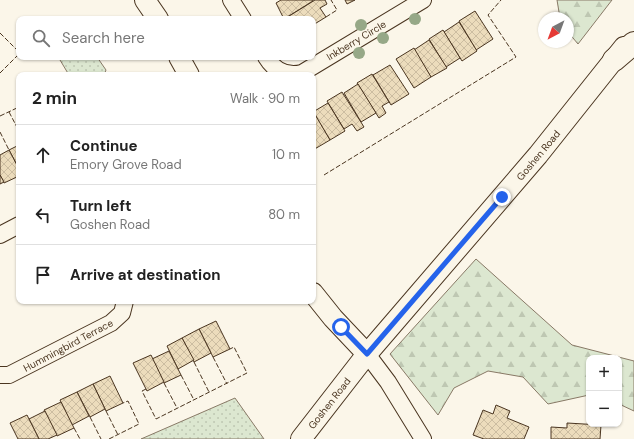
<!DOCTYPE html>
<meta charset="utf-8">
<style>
:root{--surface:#fff;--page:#f2f2f2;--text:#222;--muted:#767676;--line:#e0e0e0}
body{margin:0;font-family:"DM Sans",sans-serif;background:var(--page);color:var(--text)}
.controls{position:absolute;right:12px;bottom:12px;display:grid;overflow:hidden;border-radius:8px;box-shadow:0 1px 3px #0004}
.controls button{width:36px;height:36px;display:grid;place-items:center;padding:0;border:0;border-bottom:1px solid var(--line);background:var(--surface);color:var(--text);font:20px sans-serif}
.compass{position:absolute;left:538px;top:12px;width:36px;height:36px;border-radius:50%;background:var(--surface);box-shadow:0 1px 3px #0004;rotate:221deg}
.stop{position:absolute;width:12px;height:12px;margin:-9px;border:3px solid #2563eb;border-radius:50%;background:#fff}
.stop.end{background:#2563eb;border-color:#fff;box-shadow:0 1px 4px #0008}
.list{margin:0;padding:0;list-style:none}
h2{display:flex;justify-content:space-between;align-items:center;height:52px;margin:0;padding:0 16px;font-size:17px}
h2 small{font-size:13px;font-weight:400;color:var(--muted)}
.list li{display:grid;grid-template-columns:26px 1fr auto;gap:12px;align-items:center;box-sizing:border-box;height:60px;padding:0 16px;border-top:1px solid var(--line)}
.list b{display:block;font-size:15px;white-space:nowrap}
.list p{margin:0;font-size:13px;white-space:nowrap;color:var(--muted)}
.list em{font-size:13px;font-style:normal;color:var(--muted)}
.icon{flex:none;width:22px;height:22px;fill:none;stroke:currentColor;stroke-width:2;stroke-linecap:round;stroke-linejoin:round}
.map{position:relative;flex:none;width:634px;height:439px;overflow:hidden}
.search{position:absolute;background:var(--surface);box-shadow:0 1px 3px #0004;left:16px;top:16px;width:300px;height:44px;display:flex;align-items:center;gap:10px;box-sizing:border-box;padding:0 14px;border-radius:8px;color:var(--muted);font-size:15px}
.panel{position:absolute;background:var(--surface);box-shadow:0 1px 3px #0004;left:16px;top:72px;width:300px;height:232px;border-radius:8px}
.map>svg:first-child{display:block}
</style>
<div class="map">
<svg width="634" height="439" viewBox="0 0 634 439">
<defs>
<pattern id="grass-dots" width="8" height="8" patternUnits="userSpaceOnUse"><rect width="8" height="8" fill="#dce7d0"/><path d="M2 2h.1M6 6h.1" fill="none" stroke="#bec7b2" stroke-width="1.8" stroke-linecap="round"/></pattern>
<pattern id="forest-firs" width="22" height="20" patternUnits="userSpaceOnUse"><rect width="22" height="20" fill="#dce7d0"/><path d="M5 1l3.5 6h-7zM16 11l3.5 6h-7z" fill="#bec7b2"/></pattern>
<pattern id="building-cross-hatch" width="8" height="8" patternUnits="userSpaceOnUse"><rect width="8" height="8" fill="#ecdcbc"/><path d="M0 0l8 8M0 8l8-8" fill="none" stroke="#ccbda1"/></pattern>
</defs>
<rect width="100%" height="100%" fill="#fbf6e9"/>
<g fill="url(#grass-dots)" stroke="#887966">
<path d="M61,57H97L106,70L104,75H69L60,60Z"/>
<path d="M235,398L264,439H141Z"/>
</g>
<g fill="url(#forest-firs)" stroke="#887966">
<path d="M557,0H612L578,44L568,32V18H560Z"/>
<path d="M476,259L572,345L634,361V411L619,404V358H589V395L548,404L523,377L488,371L454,388L438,415L390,354Z"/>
</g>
<g fill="url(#building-cross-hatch)" stroke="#4a3520">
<path d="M281,0H313V1L284,19L276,3Z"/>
<path d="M315,0H325L327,4L320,8L326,17L313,25V19H287L286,18Z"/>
<path d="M345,0H355L347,4Z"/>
<path d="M475,11L493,39L476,50L459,21Z"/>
<path d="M459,22L477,51L462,61L444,32Z"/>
<path d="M443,30L460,58L446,67L429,39Z"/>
<path d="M429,40L447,68L431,77L414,50Z"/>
<path d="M414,48L431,77L414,88L396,59Z"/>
<path d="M390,65L409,94L391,105L373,75Z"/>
<path d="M372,74L389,102L382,106L386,113L379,118L357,83Z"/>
<path d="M358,84L376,113L361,122L344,93Z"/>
<path d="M342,92L364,127L357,131L352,124L344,129L327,101Z"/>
<path d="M328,103L345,131L330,140L313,112Z"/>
<path d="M313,111L330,140L313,150Z"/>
<path d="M19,145V169L9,150Z"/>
<path d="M9,150L19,169V176L4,183L0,175V155Z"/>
<path d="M0,175L4,182L0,184Z"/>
<path d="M216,321L230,349L213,357L199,329Z"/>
<path d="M199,329L211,353L194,362L182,338Z"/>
<path d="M182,338L194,360L178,369L167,346Z"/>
<path d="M169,351L181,375L164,383L152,359Z"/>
<path d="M151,355L164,382L147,391L133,363Z"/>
<path d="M110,376L123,403L106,411L93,384Z"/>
<path d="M93,384L105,409L90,417L77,392Z"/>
<path d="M77,392L89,416L72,425L60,400Z"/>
<path d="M61,402L74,428L57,436L44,410Z"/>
<path d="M496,405L510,411L507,418L529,427L524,439H484L473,435L483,410L493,414Z"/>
<path d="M45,411L57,435L48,439H39L29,419Z"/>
<path d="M27,415L39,439H18L10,423Z"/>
<path d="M567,423L601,425L600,439H551V427L567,428Z"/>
</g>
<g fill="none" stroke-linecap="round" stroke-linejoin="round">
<defs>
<g id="minor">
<path d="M231,0L243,19"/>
<path d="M266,57C274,70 286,77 302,73L423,0"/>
<path d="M0,235L19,225"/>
<path d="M367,354L388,382L423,439"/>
<path d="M0,375H9L111,323L122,313L125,301"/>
</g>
<g id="tertiary">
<path d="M145,0L158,19"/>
<path d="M179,57L189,75"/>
<path d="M313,293L333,318L367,354"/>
<path d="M301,439L367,354L538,155L624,47"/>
</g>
<path id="primary" d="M614,60L634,43"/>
</defs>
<use href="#minor" stroke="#4a3520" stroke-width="18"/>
<use href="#tertiary" stroke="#4a3520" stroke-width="22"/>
<use href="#primary" stroke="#4a3520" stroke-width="24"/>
<use href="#minor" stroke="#fbf6e9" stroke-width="16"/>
<use href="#tertiary" stroke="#fbf6e9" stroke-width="20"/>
<use href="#primary" stroke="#fbf6e9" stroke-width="22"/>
<g stroke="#4a3520" stroke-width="1" stroke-dasharray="5 2" stroke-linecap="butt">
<path d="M326,17L337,10L331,0"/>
<path d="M0,33L19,52"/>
<path d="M0,73L19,54"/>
<path d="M9,112L19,131"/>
<path d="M0,116L19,107"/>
<path d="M0,132L9,150"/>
<path d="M324,175L516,57L488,15L501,0"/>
<path d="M213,357L227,384"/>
<path d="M194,362L209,392"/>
<path d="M181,375L194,400"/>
<path d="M164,383L177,408"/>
<path d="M146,389L142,391L156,419L247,373L234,347L230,349"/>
<path d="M106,411L118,435"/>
<path d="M90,417L101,439"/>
<path d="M74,428L80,439"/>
<path d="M109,439L139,424L128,401L123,403"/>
</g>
</g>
<g fill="#96a887">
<circle cx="415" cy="19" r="6"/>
<circle cx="361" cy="25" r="6"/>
<circle cx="383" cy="38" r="6"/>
<circle cx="359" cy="53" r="6"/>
</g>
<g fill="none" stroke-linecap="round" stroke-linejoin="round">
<path stroke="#2563eb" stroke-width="5" d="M341,327L367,354L502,197"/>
</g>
<g text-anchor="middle" stroke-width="3" stroke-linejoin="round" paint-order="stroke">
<g font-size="10" fill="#4a3520" stroke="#fbf6e9">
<text transform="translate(356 40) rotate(-31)" y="4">Inkberry Circle</text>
<text transform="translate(538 155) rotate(-50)" y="4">Goshen Road</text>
<text transform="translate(68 345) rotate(-28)" y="4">Hummingbird Terrace</text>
<text transform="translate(329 403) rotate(-52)" y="4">Goshen Road</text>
</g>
</g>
</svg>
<div class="controls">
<button>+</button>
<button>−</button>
</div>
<svg class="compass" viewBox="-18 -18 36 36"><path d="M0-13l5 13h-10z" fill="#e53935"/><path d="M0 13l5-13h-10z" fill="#767676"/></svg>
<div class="stop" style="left:341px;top:327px"></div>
<div class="stop end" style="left:502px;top:197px"></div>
<div class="search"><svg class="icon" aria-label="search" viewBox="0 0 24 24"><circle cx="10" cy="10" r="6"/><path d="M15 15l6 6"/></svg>Search here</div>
<section class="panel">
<h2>2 min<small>Walk · 90 m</small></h2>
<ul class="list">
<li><svg class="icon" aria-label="ahead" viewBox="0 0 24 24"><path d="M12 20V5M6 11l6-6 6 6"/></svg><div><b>Continue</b><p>Emory Grove Road</p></div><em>10 m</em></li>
<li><svg class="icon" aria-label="left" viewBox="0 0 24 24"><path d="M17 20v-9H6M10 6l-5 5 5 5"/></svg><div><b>Turn left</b><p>Goshen Road</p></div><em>80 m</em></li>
<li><svg class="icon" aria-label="arrive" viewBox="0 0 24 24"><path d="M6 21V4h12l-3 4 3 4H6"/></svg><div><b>Arrive at destination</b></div></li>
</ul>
</section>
</div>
